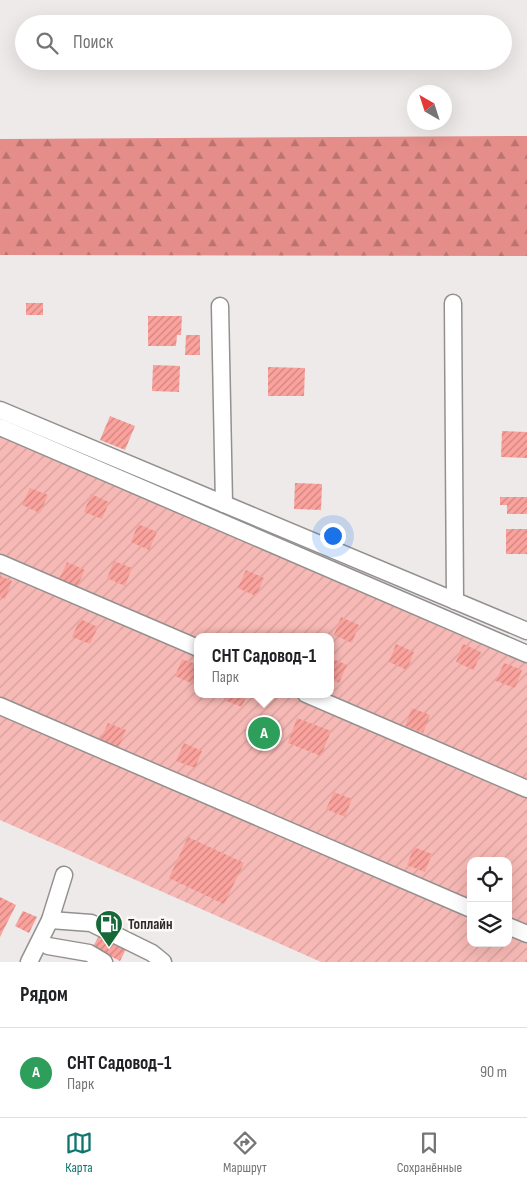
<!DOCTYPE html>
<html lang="ru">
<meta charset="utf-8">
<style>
:root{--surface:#fff;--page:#f6f6f6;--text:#202124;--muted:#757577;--line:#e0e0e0;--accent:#0f766e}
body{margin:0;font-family:"Sofia Sans Condensed",sans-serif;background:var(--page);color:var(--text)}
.controls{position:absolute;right:15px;bottom:15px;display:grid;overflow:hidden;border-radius:10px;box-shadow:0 5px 20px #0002}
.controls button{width:45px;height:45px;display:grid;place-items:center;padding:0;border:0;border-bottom:1px solid var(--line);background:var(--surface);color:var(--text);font:25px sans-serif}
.compass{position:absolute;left:407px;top:85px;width:45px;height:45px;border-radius:50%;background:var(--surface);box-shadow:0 5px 20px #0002;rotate:321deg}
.you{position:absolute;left:332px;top:535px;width:18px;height:18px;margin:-12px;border:4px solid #fff;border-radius:50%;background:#1a73e8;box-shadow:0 0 0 8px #1a73e833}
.badge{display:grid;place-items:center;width:32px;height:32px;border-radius:50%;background:var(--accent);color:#fff;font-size:16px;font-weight:700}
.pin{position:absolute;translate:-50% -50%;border:2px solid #fff;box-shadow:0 1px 5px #0006}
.popup{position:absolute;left:194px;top:633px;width:140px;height:65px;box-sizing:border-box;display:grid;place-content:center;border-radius:10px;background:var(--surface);filter:drop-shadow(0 1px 4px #0005);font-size:16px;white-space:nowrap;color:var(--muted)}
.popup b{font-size:19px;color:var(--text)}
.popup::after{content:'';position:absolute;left:50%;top:100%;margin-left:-10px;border:10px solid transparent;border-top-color:var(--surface)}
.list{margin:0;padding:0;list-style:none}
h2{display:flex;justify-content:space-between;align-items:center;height:65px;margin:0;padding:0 20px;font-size:21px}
h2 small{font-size:16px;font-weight:400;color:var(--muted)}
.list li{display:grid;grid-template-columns:32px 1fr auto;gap:15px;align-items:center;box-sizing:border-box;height:90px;padding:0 20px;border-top:1px solid var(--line)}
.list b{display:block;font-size:19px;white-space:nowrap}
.list p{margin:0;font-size:16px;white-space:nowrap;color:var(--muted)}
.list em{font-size:16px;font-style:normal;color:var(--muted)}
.icon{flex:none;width:28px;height:28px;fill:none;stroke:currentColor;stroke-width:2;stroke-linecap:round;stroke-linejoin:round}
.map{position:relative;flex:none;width:527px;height:962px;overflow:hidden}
.search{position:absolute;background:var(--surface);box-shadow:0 5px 20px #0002;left:15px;right:15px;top:15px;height:55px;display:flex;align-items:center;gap:12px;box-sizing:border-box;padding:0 18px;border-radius:28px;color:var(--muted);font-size:19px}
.sheet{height:155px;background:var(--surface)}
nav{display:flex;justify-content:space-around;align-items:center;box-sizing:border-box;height:70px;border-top:1px solid var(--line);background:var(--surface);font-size:14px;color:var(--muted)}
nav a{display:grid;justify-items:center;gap:2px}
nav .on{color:var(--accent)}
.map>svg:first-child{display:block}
</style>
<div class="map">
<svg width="527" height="962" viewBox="0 0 527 962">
<defs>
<pattern id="forest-firs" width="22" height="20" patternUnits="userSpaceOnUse" patternTransform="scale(1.25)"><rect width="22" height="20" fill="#e58d88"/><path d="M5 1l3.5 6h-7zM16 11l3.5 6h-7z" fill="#ba736f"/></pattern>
<pattern id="garden-furrows" width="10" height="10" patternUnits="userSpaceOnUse" patternTransform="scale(1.25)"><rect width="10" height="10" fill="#f7b9b5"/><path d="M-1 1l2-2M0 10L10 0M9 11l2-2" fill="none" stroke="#d49f9c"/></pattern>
<pattern id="building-hatch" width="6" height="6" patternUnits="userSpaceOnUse" patternTransform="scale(1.25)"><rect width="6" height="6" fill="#fca29d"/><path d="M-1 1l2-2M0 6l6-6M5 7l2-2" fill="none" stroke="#cc8480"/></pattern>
</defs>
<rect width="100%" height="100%" fill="#efeaea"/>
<path fill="url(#forest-firs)" d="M527,136V256L0,255V139Z"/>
<path fill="url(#garden-furrows)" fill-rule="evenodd" d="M0,416L527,645V962H321L0,820ZM198,637H330V694H198ZM471,861H508V943H471Z"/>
<g fill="url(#building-hatch)">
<rect x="26" y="303" width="17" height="12"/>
<path d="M148,316H182L181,335H177L176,346H148Z"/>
<path d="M186,335H200V355H185Z"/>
<path d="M153,365L180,366L179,392L152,391Z"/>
<path d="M268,367L305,368L304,396H268Z"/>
<path d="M110,416L135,426L125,450L100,440Z"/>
<path d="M502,431L527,432V458L501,457Z"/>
<path d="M295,483L322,484L321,510L294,509Z"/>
<path d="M30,488L48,495L40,513L22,505Z"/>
<path d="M91,494L109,502L102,519L84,512Z"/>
<path d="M500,497H527V514H507V505H500Z"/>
<path d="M138,524L157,532L149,550L131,542Z"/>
<rect x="506" y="529" width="21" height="25"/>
<path d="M114,561L132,568L125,586L107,578Z"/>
<path d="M67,562L85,570L77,587L59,580Z"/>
<path d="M246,570L264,578L256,596L238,588Z"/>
<path d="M0,576L12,581L5,599L0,597Z"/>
<path d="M341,617L359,625L352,643L334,635Z"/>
<path d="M80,619L98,627L90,644L72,637Z"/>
<path d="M396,644L414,652L407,670L389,662Z"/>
<path d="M463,644L481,652L474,670L456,662Z"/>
<path d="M330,658L347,665L339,683L330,679Z"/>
<path d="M182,659L198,665V672L193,684L175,676Z"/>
<path d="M504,663L522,670L515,688L496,681Z"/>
<path d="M226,694H247L242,707L224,700Z"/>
<path d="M412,708L430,715L423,733L405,726Z"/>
<path d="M297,718L331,731L321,756L288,743Z"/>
<path d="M108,723L126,730L118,748L100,740Z"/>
<path d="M184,743L202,751L195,768L176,761Z"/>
<path d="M334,792L352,799L345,817L326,809Z"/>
<path d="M188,837L244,863L224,904L169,878Z"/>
<path d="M414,847L432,854L425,872L407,865Z"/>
<path d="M0,897L16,905L0,937Z"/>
<path d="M23,911L37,917L29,933L15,926Z"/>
<path d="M99,935L126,949L120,961L93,947Z"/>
</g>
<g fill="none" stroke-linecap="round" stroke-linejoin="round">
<defs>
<g id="minor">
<path d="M453,303L455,601"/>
<path d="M220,306L224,504"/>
<path d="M0,410L527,631"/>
<path d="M0,427L527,654"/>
<path d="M0,563L198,648"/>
<path d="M306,694L527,789"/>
<path d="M0,706L471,909"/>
<path d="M50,920L91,923L152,953L163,962"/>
<path d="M508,926L527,934"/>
<path d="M48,946L89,953L104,962"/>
<path d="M29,962L50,920L64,875"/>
</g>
</defs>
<use href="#minor" stroke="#94908f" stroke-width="19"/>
<use href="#minor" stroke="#fff" stroke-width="16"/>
</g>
<defs>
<symbol id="fuel-pin" viewBox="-11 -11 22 30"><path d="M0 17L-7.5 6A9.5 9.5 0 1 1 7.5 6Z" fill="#166839" stroke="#fcf8f7"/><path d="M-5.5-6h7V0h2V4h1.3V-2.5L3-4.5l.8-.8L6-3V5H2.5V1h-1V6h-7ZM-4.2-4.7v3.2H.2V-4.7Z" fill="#fff"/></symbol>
</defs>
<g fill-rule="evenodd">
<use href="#fuel-pin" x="93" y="908" width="32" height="43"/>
</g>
<g text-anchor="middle" stroke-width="5" stroke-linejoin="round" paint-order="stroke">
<g font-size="15" font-weight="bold" fill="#2c2a2a" stroke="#fcf8f7" text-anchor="start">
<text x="128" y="929">Топлайн</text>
</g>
</g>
</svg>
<div class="controls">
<button><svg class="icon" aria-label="locate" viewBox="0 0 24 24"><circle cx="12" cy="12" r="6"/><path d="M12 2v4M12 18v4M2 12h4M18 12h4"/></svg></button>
<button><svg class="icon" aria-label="layers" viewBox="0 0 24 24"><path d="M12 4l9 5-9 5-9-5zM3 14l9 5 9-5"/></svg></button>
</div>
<svg class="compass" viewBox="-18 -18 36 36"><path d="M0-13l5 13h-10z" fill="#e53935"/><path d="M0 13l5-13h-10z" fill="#757577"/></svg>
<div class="you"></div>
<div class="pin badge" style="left:264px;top:733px;background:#2e9e5b">A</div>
<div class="popup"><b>СНТ Садовод-1</b>Парк</div>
<div class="search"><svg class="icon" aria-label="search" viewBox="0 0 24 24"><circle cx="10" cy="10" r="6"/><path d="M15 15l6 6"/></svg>Поиск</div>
</div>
<section class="sheet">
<h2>Рядом<small></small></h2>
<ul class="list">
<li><span class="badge" style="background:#2e9e5b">A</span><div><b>СНТ Садовод-1</b><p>Парк</p></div><em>90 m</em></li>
</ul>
</section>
<nav>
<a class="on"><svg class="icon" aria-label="map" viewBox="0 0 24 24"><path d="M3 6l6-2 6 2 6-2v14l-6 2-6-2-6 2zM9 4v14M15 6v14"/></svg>Карта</a>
<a><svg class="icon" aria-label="directions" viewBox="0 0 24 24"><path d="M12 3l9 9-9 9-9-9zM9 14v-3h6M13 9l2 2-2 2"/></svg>Маршрут</a>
<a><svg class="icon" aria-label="saved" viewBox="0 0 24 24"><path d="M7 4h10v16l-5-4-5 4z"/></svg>Сохранённые</a>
</nav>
